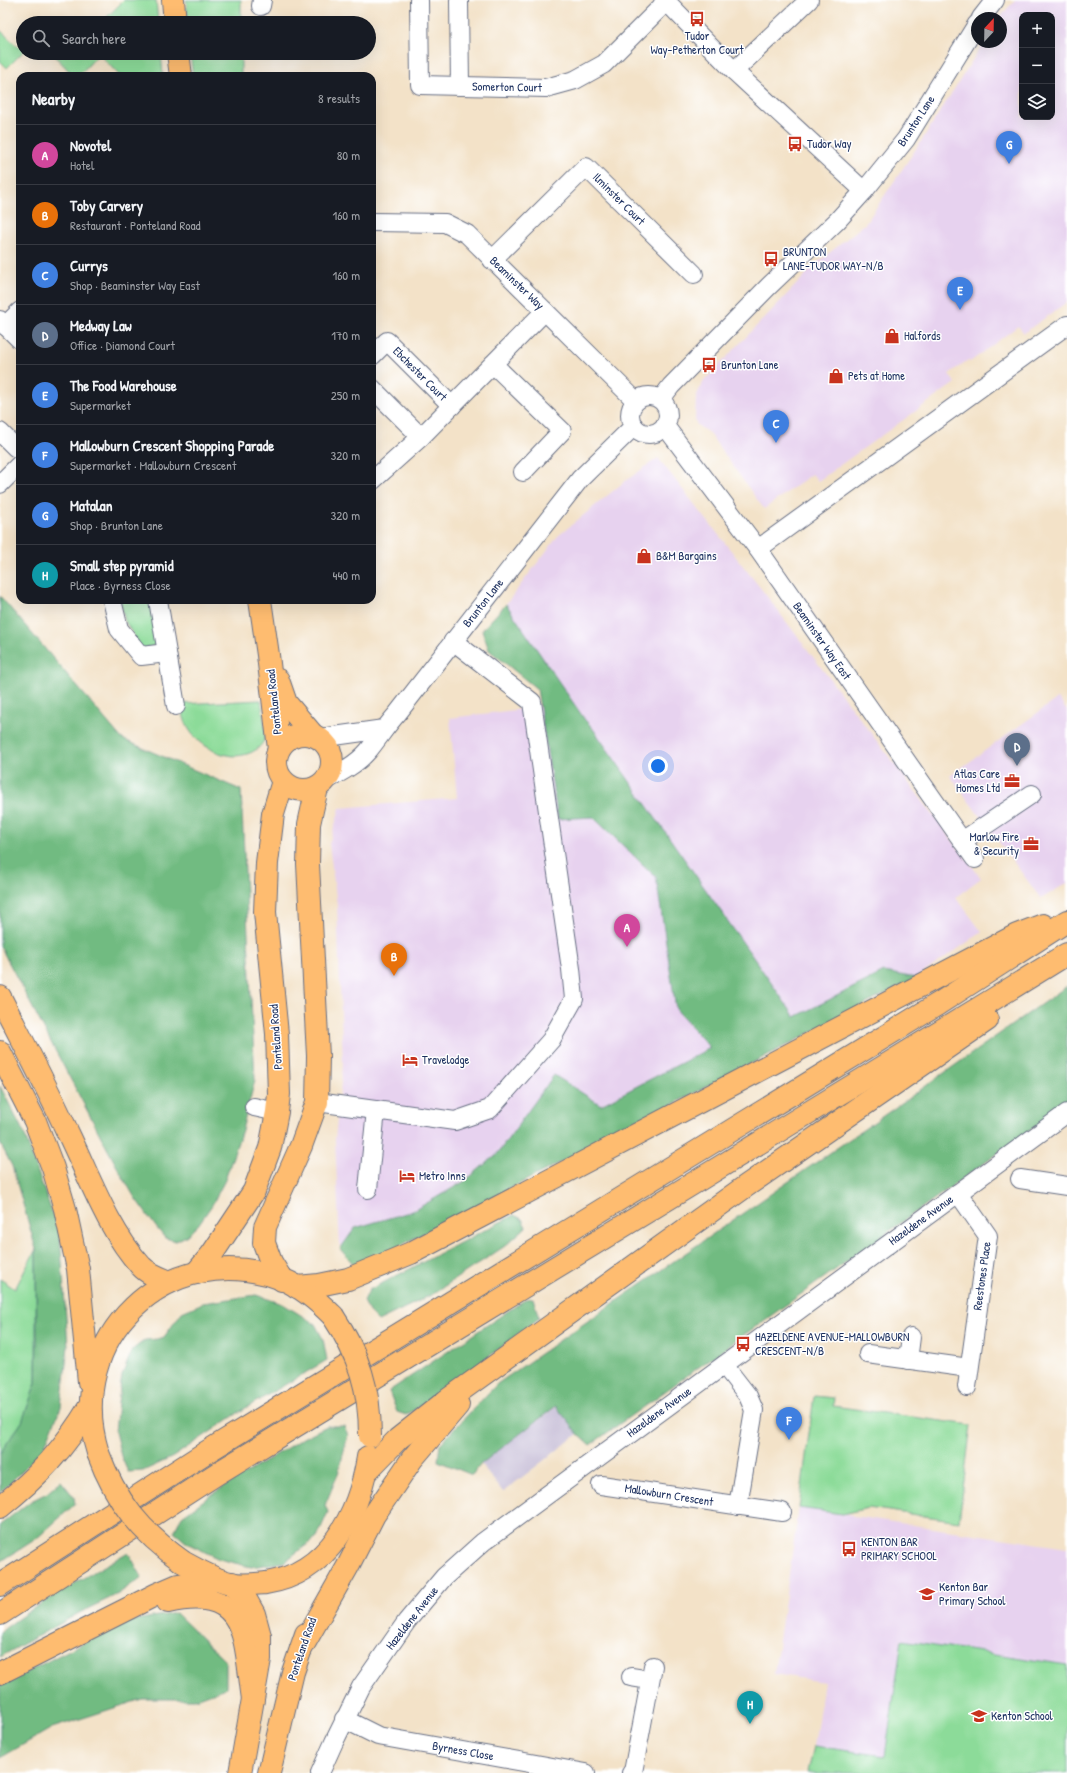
<!DOCTYPE html>
<meta charset="utf-8">
<style>
:root{--surface:#171b24;--page:#20242c;--text:#f1f3f6;--muted:#9ea1a6;--line:#363941;--accent:#c8321e}
body{margin:0;font-family:"Patrick Hand",sans-serif;background:var(--page);color:var(--text)}
.controls{position:absolute;right:12px;top:12px;display:grid;overflow:hidden;border-radius:8px;box-shadow:0 4px 16px #0002}
.controls button{width:36px;height:36px;display:grid;place-items:center;padding:0;border:0;border-bottom:1px solid var(--line);background:var(--surface);color:var(--text);font:20px sans-serif}
.compass{position:absolute;left:971px;top:12px;width:36px;height:36px;border-radius:50%;background:var(--surface);box-shadow:0 4px 16px #0002;rotate:22deg}
.you{position:absolute;left:658px;top:766px;width:14px;height:14px;margin:-10px;border:3px solid #fff;border-radius:50%;background:#1a73e8;box-shadow:0 0 0 6px #1a73e833}
.badge{display:grid;place-items:center;width:26px;height:26px;border-radius:50%;background:var(--accent);color:#fff;font-size:13px;font-weight:700}
.pin{position:absolute;translate:-50% -33px;filter:drop-shadow(0 1px 2px #0008)}
.pin::after{content:'';position:absolute;top:21px;width:14px;height:12px;background:inherit;clip-path:polygon(0 0,100% 0,50% 100%)}
.list{margin:0;padding:0;list-style:none}
h2{display:flex;justify-content:space-between;align-items:center;height:52px;margin:0;padding:0 16px;font-size:17px}
h2 small{font-size:13px;font-weight:400;color:var(--muted)}
.list li{display:grid;grid-template-columns:26px 1fr auto;gap:12px;align-items:center;box-sizing:border-box;height:60px;padding:0 16px;border-top:1px solid var(--line)}
.list b{display:block;font-size:15px;white-space:nowrap}
.list p{margin:0;font-size:13px;white-space:nowrap;color:var(--muted)}
.list em{font-size:13px;font-style:normal;color:var(--muted)}
.icon{flex:none;width:22px;height:22px;fill:none;stroke:currentColor;stroke-width:2;stroke-linecap:round;stroke-linejoin:round}
.map{position:relative;flex:none;width:1067px;height:1773px;overflow:hidden}
.search{position:absolute;background:var(--surface);box-shadow:0 4px 16px #0002;left:16px;top:16px;width:360px;height:44px;display:flex;align-items:center;gap:10px;box-sizing:border-box;padding:0 14px;border-radius:22px;color:var(--muted);font-size:15px}
.panel{position:absolute;background:var(--surface);box-shadow:0 4px 16px #0002;left:16px;top:72px;width:360px;height:532px;border-radius:12px}
.map>svg:first-child{display:block}
</style>
<div class="map">
<svg width="1067" height="1773" viewBox="0 0 1067 1773">
<rect width="100%" height="100%" fill="#fff"/>
<filter id="ink" filterUnits="userSpaceOnUse"><feTurbulence type="fractalNoise" baseFrequency=".025" numOctaves="2"/><feDisplacementMap in="SourceGraphic" scale="8" xChannelSelector="R" yChannelSelector="G"/><feConvolveMatrix kernelMatrix="1 2 1 2 8 2 1 2 1" color-interpolation-filters="sRGB"/></filter>
<filter id="wash" filterUnits="userSpaceOnUse"><feTurbulence type="fractalNoise" baseFrequency=".012" numOctaves="4" result="noise"/><feDisplacementMap in="SourceGraphic" scale="16" xChannelSelector="R" yChannelSelector="G"/><feGaussianBlur stdDeviation="0.9" result="paint"/><feColorMatrix in="noise" values="0 0 0 0 0 0 0 0 0 0 0 0 0 0 0 0 0 1.4 0 .05"/><feComposite in="paint" operator="in"/></filter>
<g filter="url(#wash)">
<rect width="100%" height="100%" fill="#f3e2c8"/>
<g fill="#e7d2ef" fill-rule="evenodd">
<path d="M1015,0H1067V302L1024,333L1018,326L970,362L968,360L949,374L955,383L818,481L812,474L764,509L709,433L697,425L695,419L696,397L703,382L817,263L866,223L922,140L984,42H1001V18H999ZM1022,15H1052V117H1022Z"/>
<path d="M658,458L766,595L981,878L956,897L982,932L916,978L884,972L795,1017L591,726L585,720L506,604L558,536L624,482Z"/>
<path d="M1058,698L1067,711V883L1041,899L950,776Z"/>
<path d="M539,707L593,817L656,877L676,1009L710,1048L600,1105L554,1075L498,1153L464,1181L413,1211L355,1228L340,1249L335,1139L343,1065L337,905L329,844L340,808L457,798L450,718Z"/>
<path d="M799,1508L1067,1548V1773H808L814,1746L824,1682L774,1674Z"/>
</g>
<path fill="#c8bfd8" d="M557,1406L578,1434L503,1492L481,1464Z"/>
<g fill="#8cdb99" stroke="#54857c">
<path d="M124,0H156L158,23H101Z"/>
<path d="M186,0H241V23H188Z"/>
<path d="M0,30L19,48L23,46V52L7,68L0,61Z"/>
<path d="M52,53H161L163,76H120L99,54L78,76H74Z"/>
<path d="M190,53H241V76H193Z"/>
<path d="M120,600H151L158,643L147,649L141,648L125,621Z"/>
<path d="M261,700C262,709 267,731 264,740C259,753 240,758 227,755C215,753 204,746 195,737C186,728 183,716 181,704Z"/>
<path d="M36,1249V1383L22,1422L0,1453V1279L15,1289Z"/>
<path d="M814,1396L834,1398L833,1406L971,1425L959,1521L868,1508L842,1514L799,1508Z"/>
<path d="M902,1640L1067,1665V1773H808L814,1746L885,1756Z"/>
</g>
<g fill="#71bb81" stroke="#467570">
<path d="M0,596L122,739L241,790L255,1080L242,1130L225,1180L212,1205L198,1225L186,1236L176,1241L165,1238L156,1227L135,1198L116,1165L0,946Z"/>
<path d="M506,604L585,720L591,726L795,1017L884,972L916,978L357,1268L340,1249L355,1228L413,1211L465,1181L498,1153L554,1075L601,1105L710,1048L676,1009L656,877L593,817L558,819L537,689L489,650L482,630Z"/>
<path d="M1067,986V1104L590,1445L578,1434L556,1406L481,1464L472,1475L438,1461L440,1444L497,1384L906,1100Z"/>
<path d="M0,1086L24,1133L60,1235L68,1346L61,1407L43,1450L0,1493V1453L22,1422L36,1383L37,1340L36,1249L12,1166L0,1143Z"/>
<path d="M514,1215L522,1219L526,1227L505,1246L431,1295L378,1321L369,1312L364,1301L369,1290Z"/>
<path d="M256,1295L283,1304L315,1324L323,1339L327,1360L244,1409L173,1457L143,1471L128,1472L121,1456L115,1432L118,1402L122,1376L132,1350L145,1340L158,1339L164,1337L182,1312L203,1303Z"/>
<path d="M533,1298L539,1318L436,1397L406,1415L397,1412L389,1391L526,1299Z"/>
<path d="M327,1426H344L348,1435L338,1474L325,1505L328,1512L317,1537L284,1562L251,1567L219,1559L187,1543L174,1532L182,1516L214,1493L303,1438Z"/>
<path d="M61,1481L74,1497L75,1504L36,1539L0,1562V1525L31,1501L47,1493Z"/>
<path d="M128,1552L142,1577L118,1594L79,1613L0,1657V1632C40,1601 85,1578 128,1552Z"/>
<path d="M176,1613L226,1662V1688L196,1699H142L52,1728L0,1758V1686L106,1631L130,1621Z"/>
</g>
</g>
<g filter="url(#ink)">
<g fill="none" stroke-linecap="round" stroke-linejoin="round">
<defs>
<g id="minor">
<path d="M419,0L420,85L546,88L575,80L604,64L661,7L665,0"/>
<path d="M459,0L460,86"/>
<path d="M665,0L734,71L864,191"/>
<path d="M261,6L262,0"/>
<path d="M981,18L995,0"/>
<path d="M734,71L809,0"/>
<path d="M372,222L445,223L467,234L636,401"/>
<path d="M492,260L586,167L694,274"/>
<path d="M0,320L20,340"/>
<path d="M5,326L20,311"/>
<path d="M372,356L387,341L452,406"/>
<path d="M493,364L562,431L523,472"/>
<path d="M372,388L421,437"/>
<circle cx="649" cy="415" r="19"/>
<path d="M661,399L671,386L769,286L837,221L864,191L906,139L977,24"/>
<path d="M665,426L758,549L975,859"/>
<path d="M0,432L16,448"/>
<path d="M372,481L421,437L545,311"/>
<path d="M0,484L20,464"/>
<path d="M758,549L1067,325"/>
<path d="M112,600L119,629L141,656L167,653"/>
<path d="M158,600L176,706"/>
<path d="M320,738L384,729"/>
<path d="M325,781C340,773 357,764 368,751C378,739 386,726 397,714L580,479L634,426"/>
<path d="M962,841L1032,794"/>
<path d="M317,1102L455,1121L490,1109L551,1040L574,999L571,969L532,702L453,641"/>
<path d="M254,1107L277,1112"/>
<path d="M1020,1179L1067,1186"/>
<path d="M368,1189L376,1110"/>
<path d="M958,1193L988,1236L967,1387"/>
<path d="M868,1354L969,1368"/>
<path d="M908,1360L911,1337"/>
<path d="M724,1365L748,1396L754,1410L738,1506"/>
<path d="M601,1485L782,1512"/>
<path d="M631,1677L650,1680"/>
<path d="M344,1719L378,1736L586,1773"/>
<path d="M320,1773L334,1742L361,1687L407,1621L444,1577L483,1542L1067,1113"/>
<path d="M631,1773L633,1772L653,1666"/>
</g>
<g id="major">
<path d="M173,0L175,23"/>
<path d="M178,53L181,76"/>
<path d="M260,600L268,655L279,749"/>
<path d="M278,680L286,703L313,735"/>
<circle cx="304" cy="762" r="28"/>
<path d="M196,1273L212,1254L254,1191L270,1148L277,1112L279,1094L277,1034L265,912L267,863L273,814L283,781"/>
<path d="M282,1280L271,1262L264,1243L265,1227L301,1146L317,1102L318,1056L308,864L309,824L317,788"/>
</g>
<g id="highway">
<path d="M0,997C23,1042 47,1087 68,1133C89,1176 108,1230 141,1266C148,1274 160,1278 170,1282"/>
<path d="M0,1052L35,1121L53,1168L65,1209L78,1269L89,1382"/>
<path d="M297,1287L319,1285L348,1279L411,1253L1017,935L1043,925"/>
<path d="M98,1453C62,1339 168,1236 282,1279C302,1287 318,1301 333,1316"/>
<path d="M366,1472L398,1439L446,1401L746,1186L987,1020"/>
<path d="M0,1507C38,1477 65,1448 90,1406"/>
<path d="M183,1562C198,1570 213,1579 230,1583C241,1586 255,1584 266,1583C329,1573 359,1514 368,1457"/>
<path d="M232,1583L245,1598L254,1614L260,1636V1659L240,1773"/>
<path d="M0,1585L205,1453L938,1004L1067,921"/>
<path d="M168,1602C249,1584 244,1639 253,1699"/>
<path d="M0,1614L218,1473L702,1178L1067,954"/>
<path d="M301,1649L348,1566L374,1515L412,1459L458,1405"/>
<path d="M0,1673L157,1594L178,1585L217,1579"/>
<path d="M269,1773L293,1672L306,1634"/>
</g>
</defs>
<use href="#minor" stroke="#676e83" stroke-width="20"/>
<use href="#major" stroke="#676e83" stroke-width="24"/>
<use href="#highway" stroke="#676e83" stroke-width="24"/>
<use href="#minor" stroke="#fff" stroke-width="18"/>
<use href="#major" stroke="#febc70" stroke-width="22"/>
<use href="#highway" stroke="#febc70" stroke-width="22"/>
<defs>
<g id="highway-bridge">
<path d="M333,1316C359,1355 370,1389 370,1436"/>
<path d="M98,1453C116,1502 141,1532 183,1562"/>
</g>
</defs>
<use href="#highway-bridge" stroke="#676e83" stroke-width="24" stroke-linecap="butt"/>
<use href="#highway-bridge" stroke="#febc70" stroke-width="22"/>
</g>
</g>
<defs>
<symbol id="bus-bare" viewBox="-9 -9 18 18"><path d="M-5-6H5V4H4V6H2V4H-2V6H-4V4H-5ZM-3.5-4V0h7V-4ZM-3.5 1.2v1.5H-2V1.2ZM2 1.2v1.5H3.5V1.2Z" fill="#c8321e" stroke="#fff" stroke-width="2.5" paint-order="stroke"/></symbol>
<symbol id="shop-bare" viewBox="-9 -9 18 18"><path d="M-5-2.5h2.3a2.7 3.5 0 0 1 5.4 0H5L5.5 6h-11ZM-1.5-2.5h3a1.5 2.3 0 0 0-3 0Z" fill="#c8321e" stroke="#fff" stroke-width="2.5" paint-order="stroke"/></symbol>
<symbol id="office-bare" viewBox="-9 -9 18 18"><path d="M-6-3h4V-5.5h4V-3h4V5H-6ZM-1-4.5V-3h2v-1.5ZM-6 0V1H6V0Z" fill="#c8321e" stroke="#fff" stroke-width="2.5" paint-order="stroke"/></symbol>
<symbol id="hotel-bare" viewBox="-9 -9 18 18"><path d="M-6-4.5h1.5V1H6V5H4.5V3h-9V5H-6ZM-4 0a1.8 1.8 0 1 1 3.6 0ZM.5 0V-2.5h3Q6-2.5 6 0Z" fill="#c8321e" stroke="#fff" stroke-width="2.5" paint-order="stroke"/></symbol>
<symbol id="school-bare" viewBox="-9 -9 18 18"><path d="M0-5L7-2L0 1L-7-2ZM-4 1L0 2.5L4 1V4Q0 6-4 4Z" fill="#c8321e" stroke="#fff" stroke-width="2.5" paint-order="stroke"/></symbol>
</defs>
<g fill-rule="evenodd">
<use href="#bus-bare" x="686" y="8" width="22" height="22"/>
<use href="#bus-bare" x="784" y="133" width="22" height="22"/>
<use href="#bus-bare" x="760" y="248" width="22" height="22"/>
<use href="#shop-bare" x="881" y="325" width="22" height="22"/>
<use href="#bus-bare" x="698" y="354" width="22" height="22"/>
<use href="#shop-bare" x="825" y="365" width="22" height="22"/>
<use href="#shop-bare" x="633" y="545" width="22" height="22"/>
<use href="#office-bare" x="1001" y="770" width="22" height="22"/>
<use href="#office-bare" x="1020" y="833" width="22" height="22"/>
<use href="#hotel-bare" x="399" y="1049" width="22" height="22"/>
<use href="#hotel-bare" x="396" y="1165" width="22" height="22"/>
<use href="#bus-bare" x="732" y="1333" width="22" height="22"/>
<use href="#bus-bare" x="838" y="1538" width="22" height="22"/>
<use href="#school-bare" x="916" y="1583" width="22" height="22"/>
<use href="#school-bare" x="968" y="1705" width="22" height="22"/>
</g>
<g text-anchor="middle" stroke-width="3" stroke-linejoin="round" paint-order="stroke">
<g font-size="12" fill="#1b2f5e" stroke="#fff" text-anchor="start">
<text x="697" y="40" text-anchor="middle">Tudor<tspan x="697" dy="14">Way-Petherton Court</tspan></text>
<text x="807" y="148">Tudor Way</text>
<text x="783" y="256">BRUNTON<tspan x="783" dy="14">LANE-TUDOR WAY-N/B</tspan></text>
<text x="904" y="340">Halfords</text>
<text x="721" y="369">Brunton Lane</text>
<text x="848" y="380">Pets at Home</text>
<text x="656" y="560">B&amp;M Bargains</text>
<text x="1000" y="778" text-anchor="end">Atlas Care<tspan x="1000" dy="14">Homes Ltd</tspan></text>
<text x="1019" y="841" text-anchor="end">Marlow Fire<tspan x="1019" dy="14">&amp; Security</tspan></text>
<text x="422" y="1064">Travelodge</text>
<text x="419" y="1180">Metro Inns</text>
<text x="755" y="1341">HAZELDENE AVENUE-MALLOWBURN<tspan x="755" dy="14">CRESCENT-N/B</tspan></text>
<text x="861" y="1546">KENTON BAR<tspan x="861" dy="14">PRIMARY SCHOOL</tspan></text>
<text x="939" y="1591">Kenton Bar<tspan x="939" dy="14">Primary School</tspan></text>
<text x="991" y="1720">Kenton School</text>
</g>
<g font-size="12" fill="#1b2f5e" stroke="#fff">
<text transform="translate(507 87) rotate(1)" y="4">Somerton Court</text>
<text transform="translate(916 121) rotate(-57)" y="4">Brunton Lane</text>
<text transform="translate(619 199) rotate(45)" y="4">Ilminster Court</text>
<text transform="translate(517 283) rotate(44)" y="4">Beaminster Way</text>
<text transform="translate(420 374) rotate(45)" y="4">Ebchester Court</text>
<text transform="translate(483 603) rotate(-52)" y="4">Brunton Lane</text>
<text transform="translate(822 641) rotate(55)" y="4">Beaminster Way East</text>
<text transform="translate(274 702) rotate(-96)" y="4">Ponteland Road</text>
<text transform="translate(276 1037) rotate(-94)" y="4">Ponteland Road</text>
<text transform="translate(921 1220) rotate(-36)" y="4">Hazeldene Avenue</text>
<text transform="translate(982 1276) rotate(-82)" y="4">Reestones Place</text>
<text transform="translate(659 1412) rotate(-36)" y="4">Hazeldene Avenue</text>
<text transform="translate(669 1495) rotate(9)" y="4">Mallowburn Crescent</text>
<text transform="translate(412 1618) rotate(-52)" y="4">Hazeldene Avenue</text>
<text transform="translate(302 1649) rotate(-71)" y="4">Ponteland Road</text>
<text transform="translate(463 1751) rotate(10)" y="4">Byrness Close</text>
</g>
</g>
</svg>
<div class="controls">
<button>+</button>
<button>−</button>
<button><svg class="icon" aria-label="layers" viewBox="0 0 24 24"><path d="M12 4l9 5-9 5-9-5zM3 14l9 5 9-5"/></svg></button>
</div>
<svg class="compass" viewBox="-18 -18 36 36"><path d="M0-13l5 13h-10z" fill="#e53935"/><path d="M0 13l5-13h-10z" fill="#9ea1a6"/></svg>
<div class="you"></div>
<div class="pin badge" style="left:627px;top:947px;background:#d1479c">A</div>
<div class="pin badge" style="left:394px;top:976px;background:#e8710a">B</div>
<div class="pin badge" style="left:776px;top:443px;background:#3f7fe0">C</div>
<div class="pin badge" style="left:1017px;top:766px;background:#5c6f8a">D</div>
<div class="pin badge" style="left:960px;top:310px;background:#3f7fe0">E</div>
<div class="pin badge" style="left:789px;top:1440px;background:#3f7fe0">F</div>
<div class="pin badge" style="left:1009px;top:164px;background:#3f7fe0">G</div>
<div class="pin badge" style="left:750px;top:1724px;background:#0f9aa8">H</div>
<div class="search"><svg class="icon" aria-label="search" viewBox="0 0 24 24"><circle cx="10" cy="10" r="6"/><path d="M15 15l6 6"/></svg>Search here</div>
<section class="panel">
<h2>Nearby<small>8 results</small></h2>
<ul class="list">
<li><span class="badge" style="background:#d1479c">A</span><div><b>Novotel</b><p>Hotel</p></div><em>80 m</em></li>
<li><span class="badge" style="background:#e8710a">B</span><div><b>Toby Carvery</b><p>Restaurant · Ponteland Road</p></div><em>160 m</em></li>
<li><span class="badge" style="background:#3f7fe0">C</span><div><b>Currys</b><p>Shop · Beaminster Way East</p></div><em>160 m</em></li>
<li><span class="badge" style="background:#5c6f8a">D</span><div><b>Medway Law</b><p>Office · Diamond Court</p></div><em>170 m</em></li>
<li><span class="badge" style="background:#3f7fe0">E</span><div><b>The Food Warehouse</b><p>Supermarket</p></div><em>250 m</em></li>
<li><span class="badge" style="background:#3f7fe0">F</span><div><b>Mallowburn Crescent Shopping Parade</b><p>Supermarket · Mallowburn Crescent</p></div><em>320 m</em></li>
<li><span class="badge" style="background:#3f7fe0">G</span><div><b>Matalan</b><p>Shop · Brunton Lane</p></div><em>320 m</em></li>
<li><span class="badge" style="background:#0f9aa8">H</span><div><b>Small step pyramid</b><p>Place · Byrness Close</p></div><em>440 m</em></li>
</ul>
</section>
</div>
